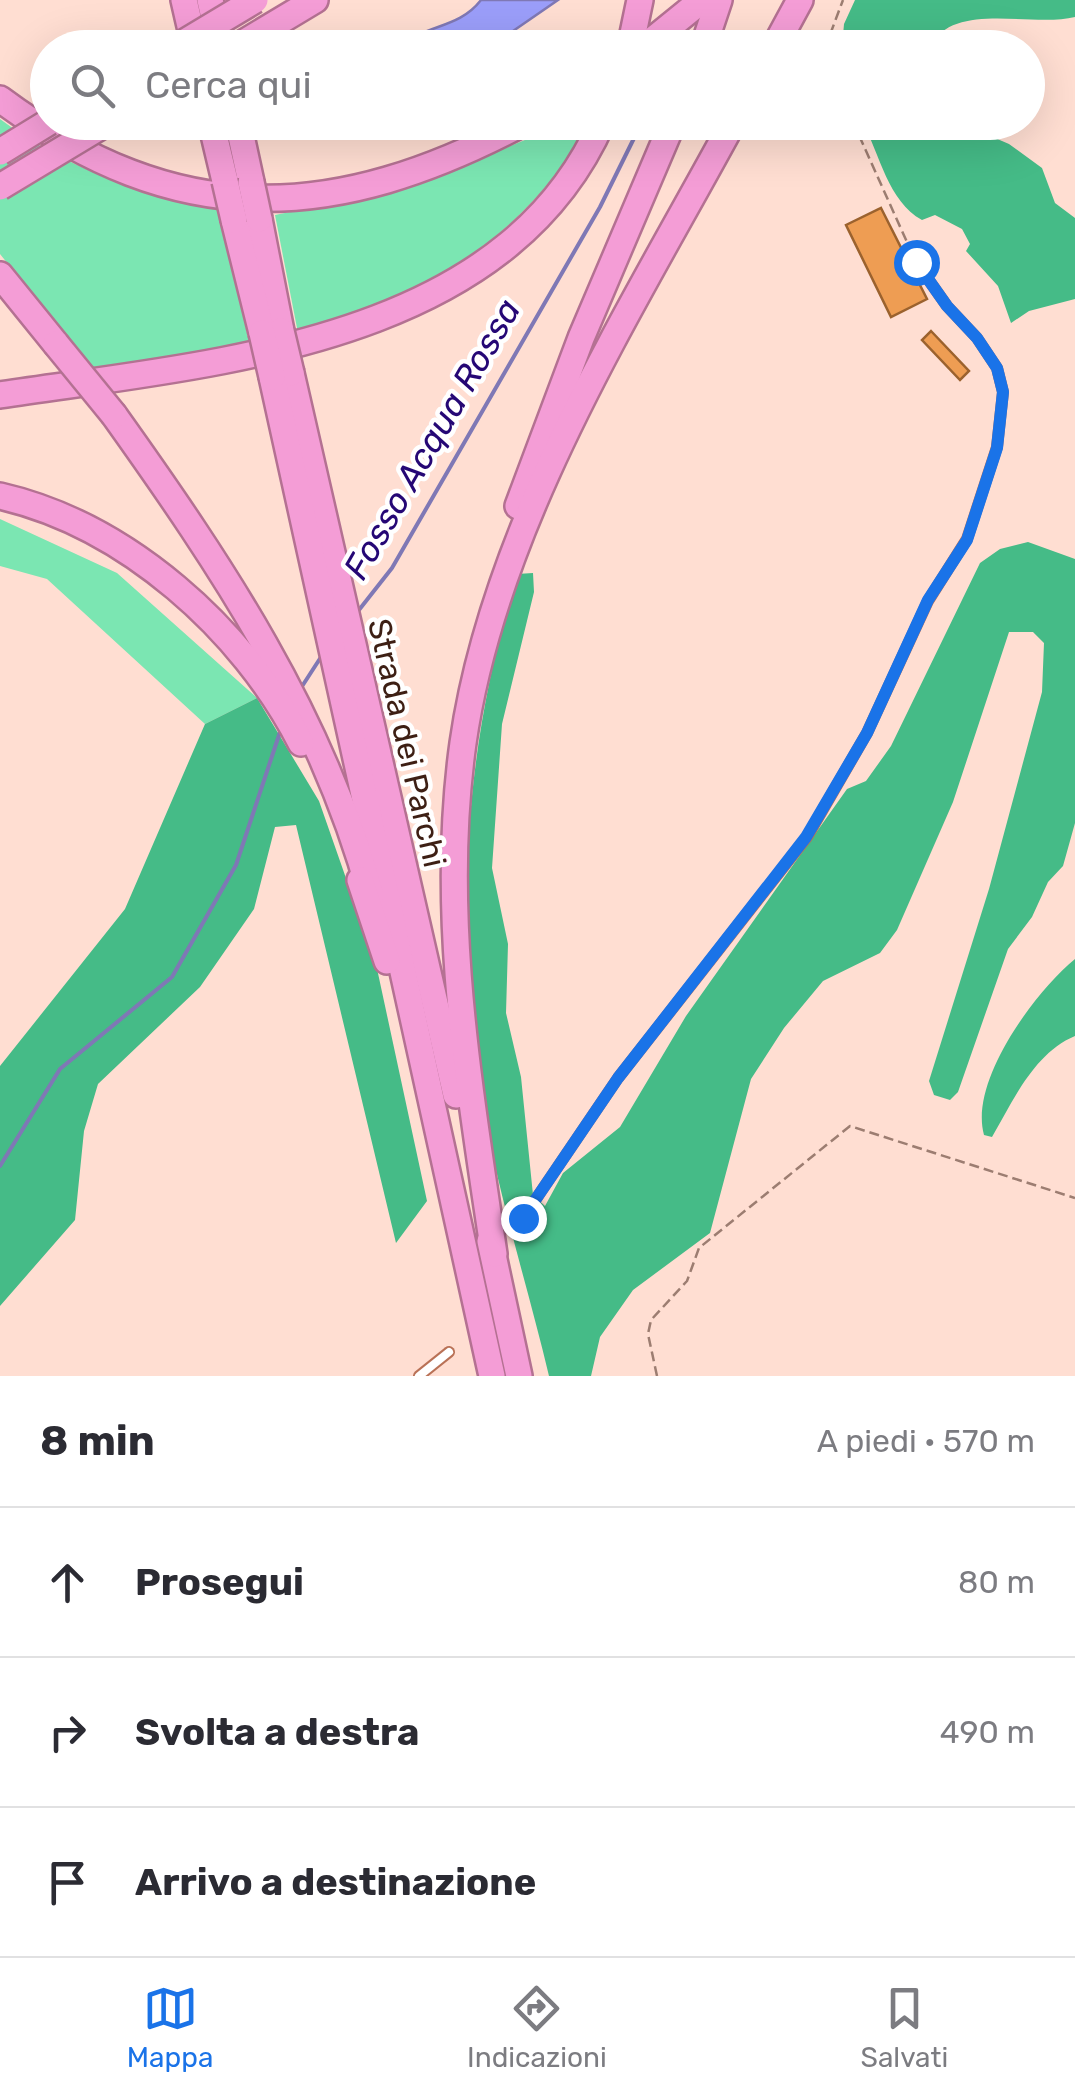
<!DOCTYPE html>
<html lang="it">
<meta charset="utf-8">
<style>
:root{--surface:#fff;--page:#f2f2f3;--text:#2b2b33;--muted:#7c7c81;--line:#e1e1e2;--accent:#1a73e8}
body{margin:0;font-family:Rubik,sans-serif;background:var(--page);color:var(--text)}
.stop{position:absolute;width:30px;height:30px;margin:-22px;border:8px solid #1a73e8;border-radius:50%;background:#fff}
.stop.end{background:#1a73e8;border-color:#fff;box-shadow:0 2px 10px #0008}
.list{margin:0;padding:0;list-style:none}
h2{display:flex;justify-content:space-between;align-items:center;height:130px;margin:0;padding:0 40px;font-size:42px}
h2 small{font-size:32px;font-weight:400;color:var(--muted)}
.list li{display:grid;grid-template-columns:65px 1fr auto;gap:30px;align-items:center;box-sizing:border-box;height:150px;padding:0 40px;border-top:2px solid var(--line)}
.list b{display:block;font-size:38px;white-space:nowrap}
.list em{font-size:32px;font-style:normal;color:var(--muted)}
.icon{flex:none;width:55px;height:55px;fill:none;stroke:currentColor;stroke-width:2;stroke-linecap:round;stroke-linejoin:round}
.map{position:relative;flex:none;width:1075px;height:1376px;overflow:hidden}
.search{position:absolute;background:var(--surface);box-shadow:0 10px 40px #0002;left:30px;right:30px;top:30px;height:110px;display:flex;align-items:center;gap:25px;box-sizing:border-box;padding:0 35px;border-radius:55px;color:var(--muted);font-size:38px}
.sheet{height:580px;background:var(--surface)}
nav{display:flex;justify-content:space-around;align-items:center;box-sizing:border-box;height:140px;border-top:2px solid var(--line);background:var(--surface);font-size:28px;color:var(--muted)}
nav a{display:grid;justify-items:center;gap:5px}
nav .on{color:var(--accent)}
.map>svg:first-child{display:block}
</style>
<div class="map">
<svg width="1075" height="1376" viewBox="0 0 1075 1376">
<rect width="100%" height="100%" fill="#ffded2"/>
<g fill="#7be6b2">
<path d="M0,119C64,167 140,195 219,205L249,342L93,370L0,254Z"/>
<path d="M566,123H593C513,246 436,289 298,333L275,215L409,188Z"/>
<path d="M0,519L117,573L257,698L205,724L47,579L0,566Z"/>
</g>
<g fill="#45bb87">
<path d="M855,0H1075V17C1032,28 953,0 930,47H842L844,24Z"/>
<path d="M863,123H960L1009,144L1042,168L1055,203L1075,218V299L1029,311L1011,323L998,286L966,251L970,244L962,229L935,215L922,220C888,201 880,155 863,123Z"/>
<path d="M1028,542L1075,559V823L1063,866L1048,882L1032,917L1008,949L958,1092L950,1100L934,1095L929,1081L989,889L1042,692L1044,643L1033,632H1009L953,802L897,930L880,953L823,981L784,1028L751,1079L710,1233L633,1290L600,1337L591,1376H549C527,1283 496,1188 481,1094C453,917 465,744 517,574L533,573L534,592L502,724L492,868L508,944L506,1013L521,1077L533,1195L545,1206L563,1173L620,1127L686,1016L847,789L866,781L891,746L980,563L1000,549Z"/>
<path d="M257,698L319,801L376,964L427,1201L396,1243L296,825L275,827L254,909L200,987L98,1084L84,1131L75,1220L0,1306V1066L125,909L205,724Z"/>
<path d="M1075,959V1036C1034,1053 1013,1101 992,1137L984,1135C969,1081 1034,993 1075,959Z"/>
</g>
<path fill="#9b9efa" stroke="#7f78b5" stroke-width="2.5" d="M481,0H558L490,47H403C422,24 458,30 481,0Z"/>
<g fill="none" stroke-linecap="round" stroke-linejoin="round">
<g stroke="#7f78b5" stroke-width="4">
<path d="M355,615L392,568L600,207L642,122"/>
<path d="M299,691L321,657"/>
<path d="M0,1166L60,1069L172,977L236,865L282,726"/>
</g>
</g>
<g fill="#ee9d53" stroke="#9b622e" stroke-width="2.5">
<path d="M881,208L927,299L891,317L846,225Z"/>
<path d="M931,331L969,371L960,380L922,340Z"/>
</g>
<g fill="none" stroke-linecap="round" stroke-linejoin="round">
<defs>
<g id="service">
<path d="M523,1218L618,1078L807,837L867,733L928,601L967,539L997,447L1003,392L997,368L977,338L947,306L916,262"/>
<path d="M419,1376L449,1352"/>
</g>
<g id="motorway">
<path d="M184,0L195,48"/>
<path d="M210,0L221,48"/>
<path d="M235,48L315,0"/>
<path d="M630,48L640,0"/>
<path d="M643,48L702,0"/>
<path d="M703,48L719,0"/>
<path d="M774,48L800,0"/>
<path d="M0,99C178,231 333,224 525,122"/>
<path d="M211,122L225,181"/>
<path d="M238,122L251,182"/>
<path d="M259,219L281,331"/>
<path d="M234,220L262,333"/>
<path d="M0,275L56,344"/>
<path d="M291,373L456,1095"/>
<path d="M272,377L492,1376"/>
<path d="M0,395C209,363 503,346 602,122"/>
<path d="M114,415C221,565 322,715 371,896"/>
<path d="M0,496C126,525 243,629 301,743"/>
<path d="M518,506L581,338L673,122"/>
<path d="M360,880L387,961"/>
<path d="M490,1241L519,1376"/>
<path d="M494,1254C469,1083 439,915 463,743C494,524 629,314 733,122"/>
</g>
</defs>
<use href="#service" stroke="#b97156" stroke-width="12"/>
<use href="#motorway" stroke="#b47192" stroke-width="30"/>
<g stroke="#9c7d71" stroke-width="2.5" stroke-dasharray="10 5" stroke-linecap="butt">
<path d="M825,48L843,0"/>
<path d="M853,122L911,251"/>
<path d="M657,1376L648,1334L651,1320L687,1281L699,1248L850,1126L1075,1198"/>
</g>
<use href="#service" stroke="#fff" stroke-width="8"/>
<use href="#motorway" stroke="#f49dd6" stroke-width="25"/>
<defs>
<g id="motorway-bridge">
<path d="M175,48L255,0"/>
<path d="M0,152L49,122"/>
<path d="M225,181L234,220"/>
<path d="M251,182L259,219"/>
<path d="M0,187L108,122"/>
<path d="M281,331L291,373"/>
<path d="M262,333L272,377"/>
<path d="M56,344L114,415"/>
</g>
</defs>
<use href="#motorway-bridge" stroke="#b47192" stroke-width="30" stroke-linecap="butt"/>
<use href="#motorway-bridge" stroke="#f49dd6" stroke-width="25"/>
</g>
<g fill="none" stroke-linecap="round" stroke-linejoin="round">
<path stroke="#1a73e8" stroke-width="12" d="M523,1218L618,1078L806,837L867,733L928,600L967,540L997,448L1003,392L997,368L977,338L947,306L916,262"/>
</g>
<g text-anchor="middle" stroke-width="9" stroke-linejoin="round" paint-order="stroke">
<g font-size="32" fill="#3d1f14" stroke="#fff">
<text transform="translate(407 743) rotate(77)" y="11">Strada dei Parchi</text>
</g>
<g font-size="35" font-style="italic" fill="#250775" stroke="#fff">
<text transform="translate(432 439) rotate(-60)" y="12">Fosso Acqua Rossa</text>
</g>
</g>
</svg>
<div class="stop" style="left:916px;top:262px"></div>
<div class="stop end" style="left:523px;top:1218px"></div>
<div class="search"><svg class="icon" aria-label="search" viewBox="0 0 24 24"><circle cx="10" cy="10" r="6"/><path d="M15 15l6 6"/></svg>Cerca qui</div>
</div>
<section class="sheet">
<h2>8 min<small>A piedi · 570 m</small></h2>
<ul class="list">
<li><svg class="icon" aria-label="ahead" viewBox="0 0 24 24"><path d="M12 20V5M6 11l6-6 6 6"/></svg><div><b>Prosegui</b></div><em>80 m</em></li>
<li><svg class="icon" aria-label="right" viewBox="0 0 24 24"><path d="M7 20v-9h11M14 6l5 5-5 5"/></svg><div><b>Svolta a destra</b></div><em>490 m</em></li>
<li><svg class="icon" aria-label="arrive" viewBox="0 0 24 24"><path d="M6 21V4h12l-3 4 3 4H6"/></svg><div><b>Arrivo a destinazione</b></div></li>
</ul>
</section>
<nav>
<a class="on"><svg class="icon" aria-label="map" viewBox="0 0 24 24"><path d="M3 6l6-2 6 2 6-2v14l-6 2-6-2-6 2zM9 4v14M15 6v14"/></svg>Mappa</a>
<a><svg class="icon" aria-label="directions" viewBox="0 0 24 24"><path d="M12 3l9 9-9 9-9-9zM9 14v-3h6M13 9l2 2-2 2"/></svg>Indicazioni</a>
<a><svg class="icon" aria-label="saved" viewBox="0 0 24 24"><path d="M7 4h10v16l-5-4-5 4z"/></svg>Salvati</a>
</nav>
